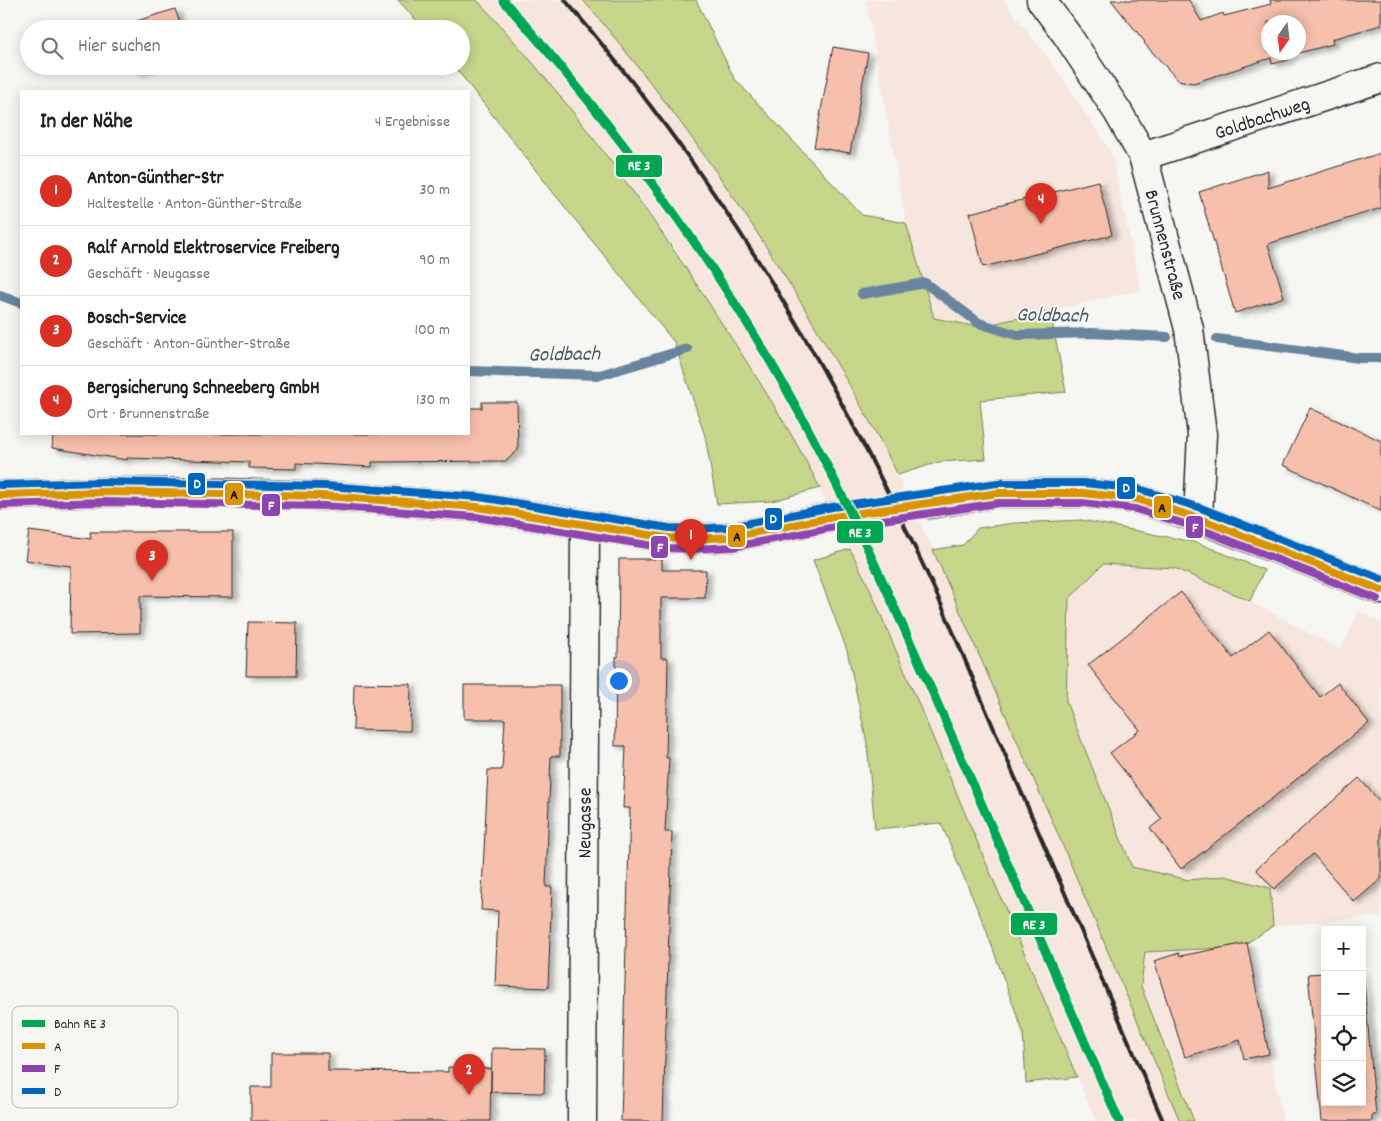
<!DOCTYPE html>
<html lang="de">
<meta charset="utf-8">
<style>
:root{--surface:#fff;--page:#f6f6f6;--text:#222;--muted:#767676;--line:#e0e0e0;--accent:#d93025}
body{margin:0;font-family:Dekko,sans-serif;background:var(--page);color:var(--text)}
.controls{position:absolute;right:15px;bottom:15px;display:grid;overflow:hidden;border-radius:0px;box-shadow:0 2px 12px #0003}
.controls button{width:45px;height:45px;display:grid;place-items:center;padding:0;border:0;border-bottom:1px solid var(--line);background:var(--surface);color:var(--text);font:25px sans-serif}
.compass{position:absolute;left:1261px;top:15px;width:45px;height:45px;border-radius:50%;background:var(--surface);box-shadow:0 2px 12px #0003;rotate:194deg}
.you{position:absolute;left:618px;top:680px;width:18px;height:18px;margin:-12px;border:4px solid #fff;border-radius:50%;background:#1a73e8;box-shadow:0 0 0 8px #1a73e833}
.badge{display:grid;place-items:center;width:32px;height:32px;border-radius:50%;background:var(--accent);color:#fff;font-size:16px;font-weight:700}
.pin{position:absolute;translate:-50% -41px;filter:drop-shadow(0 1px 2px #0008)}
.pin::after{content:'';position:absolute;top:26px;width:18px;height:15px;background:inherit;clip-path:polygon(0 0,100% 0,50% 100%)}
.list{margin:0;padding:0;list-style:none}
h2{display:flex;justify-content:space-between;align-items:center;height:65px;margin:0;padding:0 20px;font-size:21px}
h2 small{font-size:16px;font-weight:400;color:var(--muted)}
.list li{display:grid;grid-template-columns:32px 1fr auto;gap:15px;align-items:center;box-sizing:border-box;height:70px;padding:0 20px;border-top:1px solid var(--line)}
.list b{display:block;font-size:19px;white-space:nowrap}
.list p{margin:0;font-size:16px;white-space:nowrap;color:var(--muted)}
.list em{font-size:16px;font-style:normal;color:var(--muted)}
.icon{flex:none;width:28px;height:28px;fill:none;stroke:currentColor;stroke-width:2;stroke-linecap:round;stroke-linejoin:round}
.map{position:relative;flex:none;width:1381px;height:1121px;overflow:hidden}
.search{position:absolute;background:var(--surface);box-shadow:0 2px 12px #0003;left:20px;top:20px;width:450px;height:55px;display:flex;align-items:center;gap:12px;box-sizing:border-box;padding:0 18px;border-radius:28px;color:var(--muted);font-size:19px}
.panel{position:absolute;background:var(--surface);box-shadow:0 2px 12px #0003;left:20px;top:90px;width:450px;height:345px;border-radius:0px}
.map>svg:first-child{display:block}
</style>
<div class="map">
<svg width="1381" height="1121" viewBox="0 0 1381 1121">
<defs>
<filter id="shadow"><feDropShadow dx="5.5" dy="3" stdDeviation="2.5" flood-color="#0004"/></filter>
</defs>
<rect width="100%" height="100%" fill="#f6f6f2"/>
<filter id="ink" filterUnits="userSpaceOnUse"><feTurbulence type="fractalNoise" baseFrequency=".02" numOctaves="2"/><feDisplacementMap in="SourceGraphic" scale="10" xChannelSelector="R" yChannelSelector="G"/><feConvolveMatrix kernelMatrix="1 2 1 2 8 2 1 2 1" color-interpolation-filters="sRGB"/></filter>
<g filter="url(#ink)">
<g fill="#f6e6dd">
<path d="M477,0H583L623,47L688,133L759,233L812,320L880,440L933,550L1060,839L1180,1121H1096L869,587L811,471L747,362L669,240L590,132L512,38Z"/>
<path d="M866,0H1003L1051,62L1111,152L1141,290L978,327L934,318L906,223Z"/>
<path d="M1103,564L1174,568L1250,601L1340,650L1359,611L1381,622V916L1273,926L1270,888L1226,876L1189,880L1132,868L1066,702L1069,599Z"/>
<path d="M1247,943L1283,1121H1194L1141,986L1146,952L1222,948Z"/>
</g>
<g fill="#c6d68a" stroke="#78805a">
<path d="M398,0H477C569,99 646,205 719,319C754,373 791,430 820,488L772,501L717,504L705,436L674,342L556,196L454,66H461V29H424Z"/>
<path d="M583,0H696L734,78L862,215L906,223L934,318L978,327L1050,311L1066,392L980,400L986,459L939,462L898,475C879,437 858,400 836,362C763,234 679,112 583,0Z"/>
<path d="M1082,520L1198,543L1264,570L1250,601L1174,568L1103,564L1069,599L1066,702L1132,867L1189,880L1225,876L1270,888L1273,926L1247,943L1222,948L1145,952L1141,986L1194,1121H1180L1060,839L933,550L963,545L978,528L1015,523Z"/>
<path d="M850,549L869,587L1077,1077L1026,1083L1023,1032L985,927L941,823L875,829L867,743L847,650L813,560Z"/>
</g>
<g fill="none" stroke-linecap="round" stroke-linejoin="round">
<g stroke="#67849e" stroke-width="10">
<path d="M862,294L925,283L979,323L1017,335L1092,333L1167,337"/>
<path d="M0,295L21,303"/>
<path d="M1217,339L1359,358H1381"/>
<path d="M469,371L600,375L687,349"/>
</g>
</g>
<g fill="#f7c0ac" stroke="#2b2b2b" fill-rule="evenodd" filter="url(#shadow)">
<path d="M1111,0H1189L1201,21L1223,13L1224,16L1271,4L1270,0H1381V25L1332,39L1333,44L1291,55L1288,60L1272,64L1271,58L1193,83L1178,80L1144,43L1145,42ZM1268,22H1298V52H1268Z"/>
<path d="M175,9L182,29H124V25Z"/>
<path d="M833,47L868,53L850,153L814,147Z"/>
<path d="M134,66H156L136,73Z"/>
<path d="M1381,153V208L1268,244L1284,297L1235,313L1199,192L1268,170V188Z"/>
<path d="M1098,181L1112,235L983,267L970,213Z"/>
<path d="M482,402H517L518,450L506,461L372,462V467L296,463V469L249,468V462L127,458V460L52,448L53,434H469V408H482Z"/>
<path d="M1310,408L1381,441V511L1283,465Z"/>
<path d="M29,531L91,539L90,532H233V597L140,596V633L70,634L71,566L25,560Z"/>
<path d="M619,559H662V570H706L705,598H661V658H668L666,758H669L665,832H672L663,1121H621L630,808H623L626,746H615L616,657H618Z"/>
<path d="M1181,592L1233,658L1269,630L1320,697L1338,683L1369,723L1181,869L1150,828L1162,819L1110,753L1140,730L1088,665Z"/>
<path d="M248,622L297,623L296,676H246Z"/>
<path d="M354,683L411,684L410,731L353,730Z"/>
<path d="M464,685H560V756H551L549,801L546,887H552L548,988L495,986L498,911L481,910L488,770H502L505,719H464Z"/>
<path d="M1359,778L1381,803V879L1354,902L1313,854L1274,889L1256,869Z"/>
<path d="M1247,943L1269,1054L1244,1059L1240,1040L1185,1057L1154,961L1179,953L1180,956Z"/>
<path d="M1363,971L1376,1115H1372V1121H1322L1308,974L1325,973V1102H1362Z"/>
<path d="M492,1048L545,1049L544,1093L491,1092Z"/>
<path d="M271,1053H328V1071L448,1072V1067L491,1069L490,1121H251V1087H271Z"/>
</g>
<g fill="none" stroke-linecap="round" stroke-linejoin="round">
<path stroke="#cdcdca" stroke-width="28" stroke-dasharray="28 14" stroke-linecap="butt" d="M833,517L929,504"/>
<defs>
<g id="minor">
<path id="s1" d="M1041,0L1067,35L1118,112L1143,156L1189,329L1202,434L1198,518"/>
<path id="s2" d="M1143,156L1381,78"/>
<path d="M0,495L103,492L223,493L325,496L477,507L668,538L693,539L731,537L833,517"/>
<path d="M929,504L998,493H1083L1137,499L1198,518L1381,590"/>
<path id="s3" d="M582,1121L585,525"/>
</g>
</defs>
<use href="#minor" stroke="#2b2b2b" stroke-width="31"/>
<use href="#minor" stroke="#f6f6f2" stroke-width="28"/>
<path stroke="#2b2b2b" stroke-width="4" d="M565,0C669,121 761,255 837,395C868,452 897,509 924,567C951,623 973,681 998,738C1053,866 1108,993 1163,1121"/>
<defs>
<path id="bus-1" d="M0,495L103,492L325,496L477,507L668,538L693,539L731,537L833,517L998,493H1083L1137,499L1198,518L1381,590"/>
<path id="bus-2" d="M0,505L103,502L324,506L476,517L666,548L694,549L733,547L835,527L999,503H1082L1135,509L1195,527L1377,599"/>
<path id="bus-3" d="M0,485L103,482L326,486L479,497L669,528L693,529L730,527L832,507L997,483H1084L1139,489L1201,508L1381,579"/>
</defs>
<use href="#bus-1" stroke="#f6f6f2" stroke-width="11"/>
<use href="#bus-2" stroke="#f6f6f2" stroke-width="11"/>
<use href="#bus-3" stroke="#f6f6f2" stroke-width="11"/>
<use href="#bus-1" stroke="#d89406" stroke-width="8"/>
<use href="#bus-2" stroke="#8e44ad" stroke-width="8"/>
<use href="#bus-3" stroke="#0065bd" stroke-width="8"/>
<defs>
<path id="rail-1" d="M503,0C608,118 703,243 781,380C840,483 888,592 936,700C998,840 1058,981 1119,1121"/>
</defs>
<use href="#rail-1" stroke="#f6f6f2" stroke-width="12"/>
<use href="#rail-1" stroke="#00a651" stroke-width="9"/>
</g>
</g>
<g text-anchor="middle" stroke-width="4" stroke-linejoin="round" paint-order="stroke">
<g font-size="20" fill="#2b2b2b" stroke="#f6f6f2">
<text dy="7" stroke="none"><textPath href="#s2" startOffset="125">Goldbachweg</textPath></text>
<text dy="7" stroke="none"><textPath href="#s1" startOffset="278">Brunnenstraße</textPath></text>
<text dy="7" stroke="none"><textPath href="#s3" startOffset="298">Neugasse</textPath></text>
</g>
<g font-size="21" font-style="italic" fill="#495865" stroke="#f6f6f2">
<text transform="translate(1052 314) rotate(1)" y="7">Goldbach</text>
<text transform="translate(564 353) rotate(-1)" y="7">Goldbach</text>
</g>
</g>
<rect x="12" y="1006" width="166" height="102" rx="8" fill="#f6f6f2" stroke="#b9b9b6" stroke-width="1"/>
<rect x="22" y="1020" width="23" height="7" fill="#00a651"/>
<rect x="22" y="1043" width="23" height="6" fill="#d89406"/>
<rect x="22" y="1065" width="23" height="7" fill="#8e44ad"/>
<rect x="22" y="1088" width="23" height="6" fill="#0065bd"/>
<g font-size="14" fill="#2b2b2b">
<text x="54" y="1028">Bahn RE 3</text>
<text x="54" y="1051">A</text>
<text x="54" y="1073">F</text>
<text x="54" y="1096">D</text>
</g>
<g stroke="#f6f6f2" stroke-width="2">
<rect x="615" y="154" width="48" height="24" rx="5" fill="#00a651"/>
<rect x="187" y="472" width="19" height="24" rx="5" fill="#0065bd"/>
<rect x="1116" y="476" width="20" height="24" rx="5" fill="#0065bd"/>
<rect x="224" y="482" width="20" height="24" rx="5" fill="#d89406"/>
<rect x="261" y="493" width="20" height="24" rx="5" fill="#8e44ad"/>
<rect x="1153" y="495" width="19" height="24" rx="5" fill="#d89406"/>
<rect x="764" y="507" width="19" height="24" rx="5" fill="#0065bd"/>
<rect x="1185" y="515" width="19" height="24" rx="5" fill="#8e44ad"/>
<rect x="836" y="520" width="48" height="24" rx="5" fill="#00a651"/>
<rect x="727" y="524" width="19" height="24" rx="5" fill="#d89406"/>
<rect x="650" y="535" width="19" height="24" rx="5" fill="#8e44ad"/>
<rect x="1010" y="912" width="48" height="24" rx="5" fill="#00a651"/>
</g>
<g font-size="14" text-anchor="middle" font-weight="bold" fill="#fff">
<text x="639" y="170">RE 3</text>
<text x="197" y="488">D</text>
<text x="1126" y="492">D</text>
<text x="271" y="510">F</text>
<text x="773" y="523">D</text>
<text x="1195" y="532">F</text>
<text x="860" y="537">RE 3</text>
<text x="660" y="552">F</text>
<text x="1034" y="929">RE 3</text>
</g>
<g font-size="14" text-anchor="middle" font-weight="bold" fill="#111">
<text x="234" y="499">A</text>
<text x="1162" y="512">A</text>
<text x="737" y="541">A</text>
</g>
</svg>
<div class="controls">
<button>+</button>
<button>−</button>
<button><svg class="icon" aria-label="locate" viewBox="0 0 24 24"><circle cx="12" cy="12" r="6"/><path d="M12 2v4M12 18v4M2 12h4M18 12h4"/></svg></button>
<button><svg class="icon" aria-label="layers" viewBox="0 0 24 24"><path d="M12 4l9 5-9 5-9-5zM3 14l9 5 9-5"/></svg></button>
</div>
<svg class="compass" viewBox="-18 -18 36 36"><path d="M0-13l5 13h-10z" fill="#e53935"/><path d="M0 13l5-13h-10z" fill="#767676"/></svg>
<div class="you"></div>
<div class="pin badge" style="left:691px;top:560px">1</div>
<div class="pin badge" style="left:469px;top:1095px">2</div>
<div class="pin badge" style="left:152px;top:581px">3</div>
<div class="pin badge" style="left:1041px;top:224px">4</div>
<div class="search"><svg class="icon" aria-label="search" viewBox="0 0 24 24"><circle cx="10" cy="10" r="6"/><path d="M15 15l6 6"/></svg>Hier suchen</div>
<section class="panel">
<h2>In der Nähe<small>4 Ergebnisse</small></h2>
<ul class="list">
<li><span class="badge">1</span><div><b>Anton-Günther-Str</b><p>Haltestelle · Anton-Günther-Straße</p></div><em>30 m</em></li>
<li><span class="badge">2</span><div><b>Ralf Arnold Elektroservice Freiberg</b><p>Geschäft · Neugasse</p></div><em>90 m</em></li>
<li><span class="badge">3</span><div><b>Bosch-Service</b><p>Geschäft · Anton-Günther-Straße</p></div><em>100 m</em></li>
<li><span class="badge">4</span><div><b>Bergsicherung Schneeberg GmbH</b><p>Ort · Brunnenstraße</p></div><em>130 m</em></li>
</ul>
</section>
</div>
